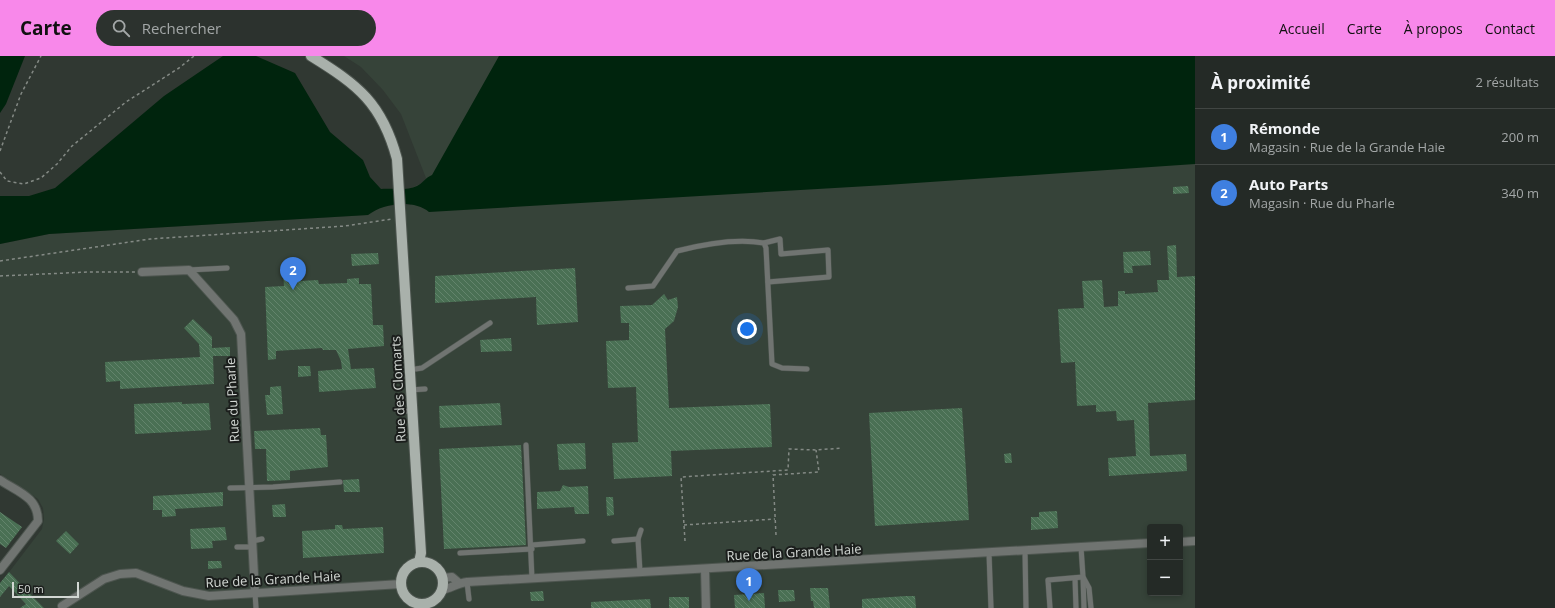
<!DOCTYPE html>
<html lang="fr">
<meta charset="utf-8">
<style>
:root{--surface:#242a26;--page:#2c322e;--text:#f1f3f6;--muted:#a3a7a7;--line:#414643;--accent:#f888ea}
body{margin:0;font-family:"Open Sans",sans-serif;background:var(--page);color:var(--text)}
.controls{position:absolute;right:12px;bottom:12px;display:grid;overflow:hidden;border-radius:4px;box-shadow:0 2px 6px #0003}
.controls button{width:36px;height:36px;display:grid;place-items:center;padding:0;border:0;border-bottom:1px solid var(--line);background:var(--surface);color:var(--text);font:20px sans-serif}
.scale{position:absolute;left:12px;bottom:10px;width:67px;box-sizing:border-box;padding-left:4px;border:2px solid #d2d7d3;border-top:0;font-size:11px;line-height:14px;white-space:nowrap;color:#d2d7d3;-webkit-text-stroke:3px #1b1e1c;paint-order:stroke}
.you{position:absolute;left:747px;top:273px;width:14px;height:14px;margin:-10px;border:3px solid #fff;border-radius:50%;background:#1a73e8;box-shadow:0 0 0 6px #1a73e833}
.badge{display:grid;place-items:center;width:26px;height:26px;border-radius:50%;background:var(--accent);color:#fff;font-size:13px;font-weight:700}
.pin{position:absolute;translate:-50% -33px;filter:drop-shadow(0 1px 2px #0008)}
.pin::after{content:'';position:absolute;top:21px;width:14px;height:12px;background:inherit;clip-path:polygon(0 0,100% 0,50% 100%)}
.list{margin:0;padding:0;list-style:none}
h2{display:flex;justify-content:space-between;align-items:center;height:52px;margin:0;padding:0 16px;font-size:17px}
h2 small{font-size:13px;font-weight:400;color:var(--muted)}
.list li{display:grid;grid-template-columns:26px 1fr auto;gap:12px;align-items:center;box-sizing:border-box;height:56px;padding:0 16px;border-top:1px solid var(--line)}
.list b{display:block;font-size:15px;white-space:nowrap}
.list p{margin:0;font-size:13px;white-space:nowrap;color:var(--muted)}
.list em{font-size:13px;font-style:normal;color:var(--muted)}
.icon{flex:none;width:22px;height:22px;fill:none;stroke:currentColor;stroke-width:2;stroke-linecap:round;stroke-linejoin:round}
.map{position:relative;flex:none;width:1195px;height:552px;overflow:hidden}
header{display:flex;align-items:center;gap:24px;box-sizing:border-box;height:56px;padding:0 20px;background:var(--accent);color:#111}
header strong{font-size:19px}
nav{display:flex;gap:22px;margin-inline-start:auto;font-size:14px}
.search{width:280px;height:36px;background:var(--page);display:flex;align-items:center;gap:10px;box-sizing:border-box;padding:0 14px;border-radius:22px;color:var(--muted);font-size:15px}
main{display:flex}
aside{flex:1;background:var(--surface)}
.map>svg:first-child{display:block}
</style>
<header>
<strong>Carte</strong>
<div class="search"><svg class="icon" aria-label="search" viewBox="0 0 24 24"><circle cx="10" cy="10" r="6"/><path d="M15 15l6 6"/></svg>Rechercher</div>
<nav><a>Accueil</a><a>Carte</a><a>À propos</a><a>Contact</a></nav>
</header>
<main>
<div class="map">
<svg width="1195" height="552" viewBox="0 0 1195 552">
<defs>
<pattern id="building-back-hatch" width="6" height="6" patternUnits="userSpaceOnUse"><rect width="6" height="6" fill="#4a7054"/><path d="M-1 5l2 2M0 0l6 6M5-1l2 2" fill="none" stroke="#63846c"/></pattern>
</defs>
<rect width="100%" height="100%" fill="#303832"/>
<path fill="#364339" fill-rule="evenodd" d="M344,0H1195V552H0V528L42,473L44,463L43,452L38,443L0,418V188L49,178L368,159L382,150L411,149V132L422,127L426,122L401,58L383,34L361,11ZM1150,471H1180V537H1150Z"/>
<g fill="#00240d">
<path d="M0,0H25L6,48L0,57Z"/>
<path d="M223,0H256L295,17L330,76L363,104L370,121L381,133C392,132 407,135 417,130C423,127 425,122 432,119L499,0H1195V108L886,129L429,156C414,143 383,147 368,159L49,178L0,188V140H29L55,132L164,40Z"/>
</g>
<g fill="url(#building-back-hatch)">
<path d="M1188,130L1189,137L1173,138V131Z"/>
<path d="M1176,189L1177,221L1195,220V344L1148,347L1150,400L1186,398L1187,415L1109,420L1108,402L1136,400L1134,364L1117,365L1116,355L1096,356V349L1077,350L1075,306L1061,307L1058,253L1084,252L1082,225L1102,224L1104,251L1118,250V235H1125V238L1158,236L1157,224H1169L1167,190Z"/>
<path d="M1150,195L1151,209L1132,210L1133,217H1124L1123,196Z"/>
<path d="M378,197L379,208L352,210L351,198Z"/>
<path d="M575,212L578,266L537,269L536,241L435,247V220Z"/>
<path d="M300,217V225L318,224L319,228L347,227V223L359,222V228H371L373,269H383L384,290L348,293L351,313L374,312L376,332L319,336L318,315L342,313L341,305L336,294H323L322,292L276,295V303L268,304L265,231L284,230L283,218Z"/>
<path d="M664,238L668,244L677,241L678,251L674,265L665,273L669,352L770,348L772,391L671,395L672,420L614,423L612,387L638,386L636,331L608,332L606,285L629,284V267H621L620,250L652,249Z"/>
<path d="M193,263L212,281V292L230,291V300H213L214,328L120,333V325L106,326L105,306L200,301L199,288L184,272Z"/>
<path d="M511,282L512,295L481,296L480,284Z"/>
<path d="M298,310H310L311,320L298,321Z"/>
<path d="M281,330L283,358L267,359L265,339H270V331Z"/>
<path d="M182,346V348L209,347L211,374L135,378L134,348Z"/>
<path d="M500,347L502,369L440,372L439,350Z"/>
<path d="M962,352L969,464L875,470L869,357Z"/>
<path d="M320,372L321,379H326L328,411L290,415V424L267,425L266,393H255L254,375Z"/>
<path d="M585,387L586,413L559,414L557,388Z"/>
<path d="M521,389L526,489L444,493L439,393Z"/>
<path d="M1011,397L1012,407H1005L1004,398Z"/>
<path d="M359,423L360,436H344L343,424Z"/>
<path d="M563,429L569,431L588,430L589,458H575L574,451L537,453V436L560,435Z"/>
<path d="M223,436V450L175,453L176,460L162,461V454H153V440Z"/>
<path d="M606,441H613L614,459L607,460Z"/>
<path d="M285,448L286,461H273L272,449Z"/>
<path d="M1057,455L1058,472L1031,474V461H1039V456Z"/>
<path d="M0,456L22,471L6,492L0,488Z"/>
<path d="M335,469H342L343,473L383,471L384,497L303,502L302,475L335,473Z"/>
<path d="M225,471L227,484L212,485L213,492L191,493L190,473Z"/>
<path d="M66,475L79,488L70,498L56,485Z"/>
<path d="M208,505H221L222,512L208,513Z"/>
<path d="M9,516L34,542L44,552H20L26,548L9,530L0,541V527Z"/>
<path d="M810,532H828L830,552H814L813,545H811Z"/>
<path d="M778,534H794L795,545L779,546Z"/>
<path d="M543,535L544,545H531L530,536Z"/>
<path d="M764,537L765,552H735L734,539Z"/>
<path d="M906,540H915L916,552H862V543Z"/>
<rect x="669" y="541" width="20" height="11"/>
<path d="M650,543L651,552H591V546Z"/>
</g>
<g fill="none" stroke-linecap="round" stroke-linejoin="round">
<defs>
<g id="lane">
<path d="M764,187L780,183L781,198L828,194L829,221L768,226"/>
<path d="M189,214L227,212"/>
<path d="M628,232L653,230L677,195C704,188 736,182 764,187L766,192L772,308L782,312L807,313"/>
<path d="M409,314L422,312L490,267"/>
<path d="M410,334L425,333"/>
<path d="M398,355H411"/>
<path d="M526,389L532,523"/>
<path d="M230,432L273,431L340,426"/>
<path d="M252,485L262,483"/>
<path d="M614,485L638,483"/>
<path d="M532,489L583,485"/>
<path d="M237,491H253"/>
<path d="M1081,491L1083,521L1089,532L1091,552"/>
<path d="M1025,495L1026,552"/>
<path d="M460,497L532,493"/>
<path d="M989,497L991,552"/>
<path d="M640,516L638,483L641,474"/>
<path d="M1075,522L1076,552"/>
<path d="M467,526L469,543"/>
<path d="M255,537L256,552"/>
<path d="M1050,552L1048,524L1083,521L1084,552"/>
</g>
<g id="street">
<path d="M142,216L189,214L234,264L241,278L255,537"/>
<path d="M0,424C18,436 38,441 38,465L0,514"/>
<path d="M1180,486L1195,485"/>
<path d="M705,513L706,552"/>
<path d="M443,522L452,521L459,527"/>
<path d="M442,534C451,532 458,527 467,526L1150,487"/>
<path d="M62,550L104,523L120,518L136,517L183,535L209,540L401,528"/>
</g>
<g id="primary">
<path d="M311,0C358,29 382,47 397,103L421,497L419,506"/>
<circle cx="422" cy="527" r="21"/>
</g>
</defs>
<use href="#lane" stroke="#4d554f" stroke-width="6"/>
<use href="#street" stroke="#4d554f" stroke-width="10"/>
<use href="#primary" stroke="#4d554f" stroke-width="12"/>
<g stroke="#848a85" stroke-width="1.5" stroke-dasharray="3 3" stroke-linecap="butt">
<path d="M0,95L21,38L41,0"/>
<path d="M0,116L7,125L24,128L41,122L57,108L72,90L126,46L179,12L194,0"/>
<path d="M0,205L150,183L345,170L392,163"/>
<path d="M0,220L88,216H135"/>
<path d="M684,469L775,463"/>
<path d="M776,479L773,419L819,416L816,394"/>
<path d="M685,485L681,421L788,414L789,393L816,394L842,392"/>
</g>
<use href="#lane" stroke="#707471" stroke-width="5"/>
<use href="#street" stroke="#707471" stroke-width="8"/>
<use href="#primary" stroke="#a9b1ab" stroke-width="10"/>
</g>
<g text-anchor="middle" stroke-width="4" stroke-linejoin="round" paint-order="stroke">
<g font-size="13" fill="#d2d7d3" stroke="#1b1e1c">
<text transform="translate(398 333) rotate(-93)" y="5">Rue des Clomarts</text>
<text transform="translate(232 344) rotate(-93)" y="5">Rue du Pharle</text>
<text transform="translate(794 496) rotate(-3)" y="5">Rue de la Grande Haie</text>
<text transform="translate(273 523) rotate(-3)" y="5">Rue de la Grande Haie</text>
</g>
</g>
</svg>
<div class="controls">
<button>+</button>
<button>−</button>
</div>
<div class="scale">50 m</div>
<div class="you"></div>
<div class="pin badge" style="left:749px;top:545px;background:#3f7fe0">1</div>
<div class="pin badge" style="left:293px;top:234px;background:#3f7fe0">2</div>
</div>
<aside>
<h2>À proximité<small>2 résultats</small></h2>
<ul class="list">
<li><span class="badge" style="background:#3f7fe0">1</span><div><b>Rémonde</b><p>Magasin · Rue de la Grande Haie</p></div><em>200 m</em></li>
<li><span class="badge" style="background:#3f7fe0">2</span><div><b>Auto Parts</b><p>Magasin · Rue du Pharle</p></div><em>340 m</em></li>
</ul>
</aside>
</main>
